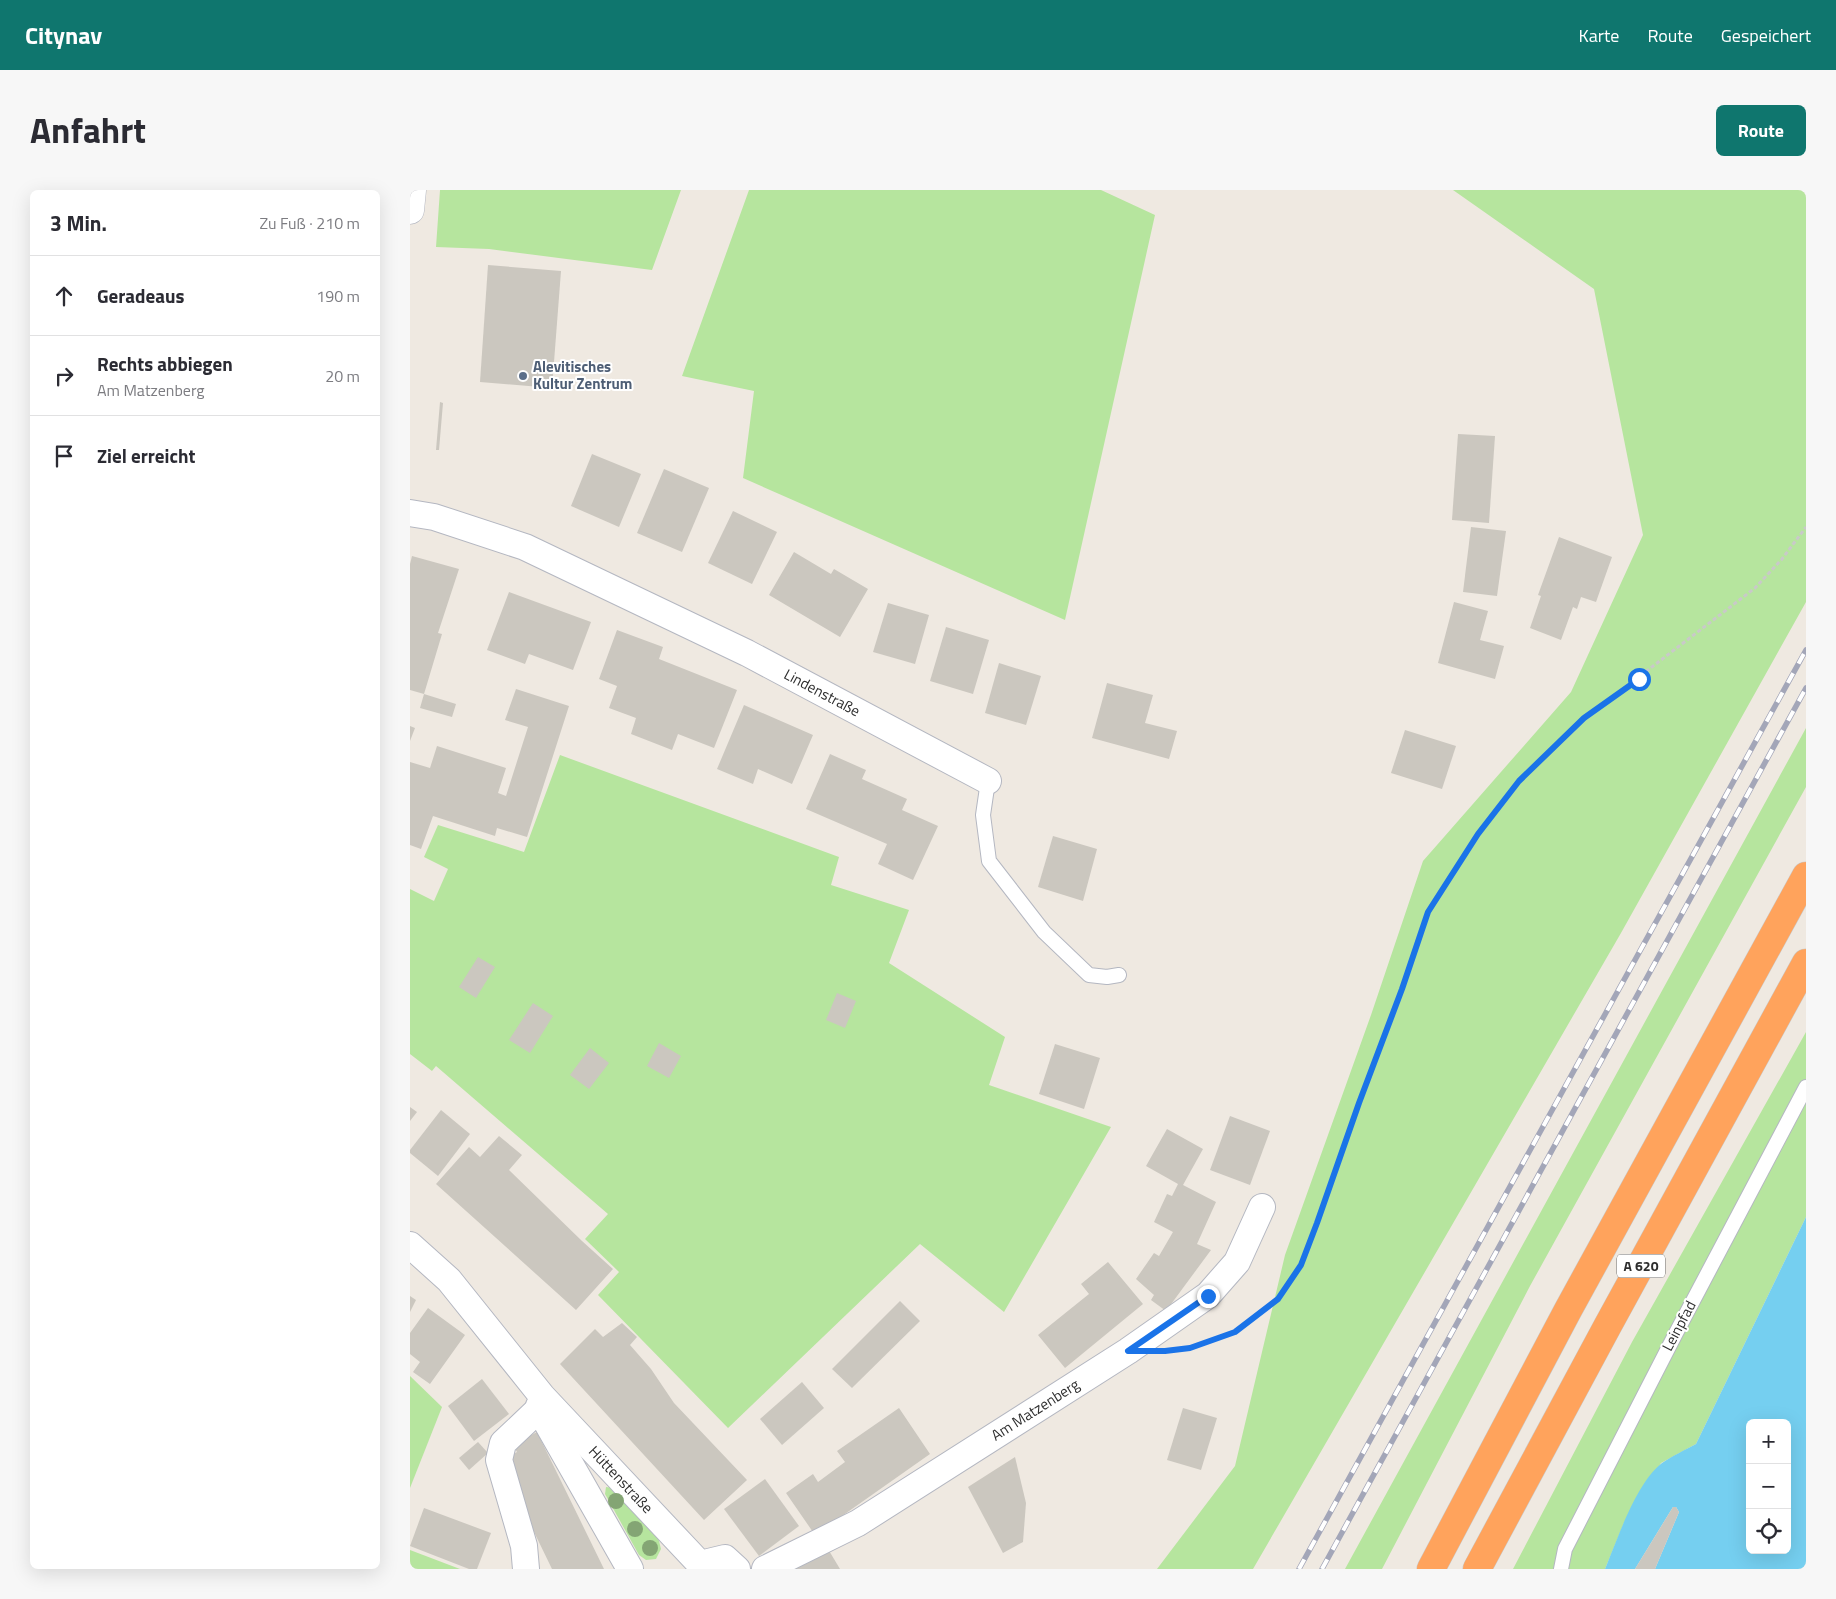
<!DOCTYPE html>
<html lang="de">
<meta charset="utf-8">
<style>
:root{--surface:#fff;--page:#f7f7f7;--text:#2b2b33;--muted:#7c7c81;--line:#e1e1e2;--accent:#0f766e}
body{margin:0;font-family:"Titillium Web",sans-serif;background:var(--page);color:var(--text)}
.controls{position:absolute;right:15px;bottom:15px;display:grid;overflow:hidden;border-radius:8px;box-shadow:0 5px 20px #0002}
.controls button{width:45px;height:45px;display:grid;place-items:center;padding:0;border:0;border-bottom:1px solid var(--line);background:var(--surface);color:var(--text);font:25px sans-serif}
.stop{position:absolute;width:15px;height:15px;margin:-11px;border:4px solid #1a73e8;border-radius:50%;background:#fff}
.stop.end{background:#1a73e8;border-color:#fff;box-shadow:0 1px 5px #0008}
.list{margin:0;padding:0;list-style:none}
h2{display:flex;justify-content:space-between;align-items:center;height:65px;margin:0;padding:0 20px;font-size:21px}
h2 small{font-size:16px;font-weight:400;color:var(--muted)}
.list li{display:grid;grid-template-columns:32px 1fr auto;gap:15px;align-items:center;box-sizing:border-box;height:80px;padding:0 20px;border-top:1px solid var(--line)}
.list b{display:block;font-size:19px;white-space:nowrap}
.list p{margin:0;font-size:16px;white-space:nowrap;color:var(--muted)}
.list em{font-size:16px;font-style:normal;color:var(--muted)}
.icon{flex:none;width:28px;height:28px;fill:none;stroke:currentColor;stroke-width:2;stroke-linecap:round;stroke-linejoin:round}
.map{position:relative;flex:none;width:1396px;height:1379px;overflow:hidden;border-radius:8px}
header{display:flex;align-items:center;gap:30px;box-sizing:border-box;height:70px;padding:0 25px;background:var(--accent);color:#fff}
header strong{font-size:24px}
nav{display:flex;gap:28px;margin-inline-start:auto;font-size:18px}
.intro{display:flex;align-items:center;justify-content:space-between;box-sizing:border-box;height:120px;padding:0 30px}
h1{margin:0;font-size:35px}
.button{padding:12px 22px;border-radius:8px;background:var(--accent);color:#fff;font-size:18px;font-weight:700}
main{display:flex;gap:30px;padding:0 30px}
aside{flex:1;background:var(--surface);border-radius:8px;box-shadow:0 5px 20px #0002}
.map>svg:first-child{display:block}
</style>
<header>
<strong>Citynav</strong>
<nav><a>Karte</a><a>Route</a><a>Gespeichert</a></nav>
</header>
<div class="intro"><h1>Anfahrt</h1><a class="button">Route</a></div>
<main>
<aside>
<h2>3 Min.<small>Zu Fuß · 210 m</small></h2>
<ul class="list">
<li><svg class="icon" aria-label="ahead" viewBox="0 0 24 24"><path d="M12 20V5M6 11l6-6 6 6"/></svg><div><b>Geradeaus</b></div><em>190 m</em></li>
<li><svg class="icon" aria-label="right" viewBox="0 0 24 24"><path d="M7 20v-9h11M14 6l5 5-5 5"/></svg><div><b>Rechts abbiegen</b><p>Am Matzenberg</p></div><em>20 m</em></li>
<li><svg class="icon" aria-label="arrive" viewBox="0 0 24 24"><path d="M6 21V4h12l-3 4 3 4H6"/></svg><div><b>Ziel erreicht</b></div></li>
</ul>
</aside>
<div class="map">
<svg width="1396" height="1379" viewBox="0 0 1396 1379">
<rect width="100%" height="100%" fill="#efe9e1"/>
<g fill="#b6e59e">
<path d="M30,0H271L242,80L79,59L26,57Z"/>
<path d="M339,0H691L745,25L655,430L333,288L344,201L272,186Z"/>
<path d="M1043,0H1396V412L1211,743L843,1379H747L825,1276L875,1065L961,825L1013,671L1161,502L1233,345L1184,99Z"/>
<path d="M1396,538V597L1120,1096L972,1379H935Z"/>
<path d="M150,565L429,667L421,695L499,720L479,773L595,847L579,895L701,937L594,1122L510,1054L318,1238L188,1105L209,1082L175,1049L198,1024L26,876L22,881L0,864V699L24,711L38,679L14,667L28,635L114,662Z"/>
<path d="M1396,842V1027L1286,1254L1251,1273L1214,1333L1195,1379H1103L1222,1152Z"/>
<path d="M0,1186L32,1217L0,1298Z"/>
<path d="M196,1297L203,1298L248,1347L251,1359L246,1369L236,1370L229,1365L195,1304Z"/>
<path d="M0,1360L50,1379H0Z"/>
</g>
<path fill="#75cff0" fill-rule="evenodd" d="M1396,1027V1379H1245L1269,1322L1266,1317H1263L1225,1379H1195C1208,1348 1226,1293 1252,1273C1262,1266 1275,1260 1286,1254ZM1340,1233H1377V1360H1340Z"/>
<g fill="#cbc7bf">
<path d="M78,75L151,81L142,198L70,192Z"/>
<path d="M30,212L33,213L29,260H26Z"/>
<path d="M1048,244L1085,246L1079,333L1042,330Z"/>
<path d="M182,264L231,284L209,337L161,316Z"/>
<path d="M254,279L299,298L272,362L227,343Z"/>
<path d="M323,321L367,342L342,394L298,373Z"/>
<path d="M1061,337L1096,341L1087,406L1053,402Z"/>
<path d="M1149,347L1202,367L1186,412L1171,407L1167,419L1163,417L1151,450L1120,438L1131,406L1128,405Z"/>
<path d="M384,362L421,384L424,379L458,399L430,447L359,405Z"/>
<path d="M2,366L49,379L28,443L32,444L14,504L46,514L42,527L10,518L14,504L0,500V374Z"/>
<path d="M99,402L181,432L163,480L119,464L115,474L77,460Z"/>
<path d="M1044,412L1078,421L1070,450L1094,456L1085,489L1028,473Z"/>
<path d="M478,413L519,425L505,474L463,462Z"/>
<path d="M536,437L579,450L563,504L520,491Z"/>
<path d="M207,440L253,457L249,469L327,500L304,558L268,544L262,560L221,544L226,528L199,518L207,496L189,489Z"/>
<path d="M589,473L631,486L616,535L575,523Z"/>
<path d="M697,493L743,505L735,533L767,541L759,569L682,548Z"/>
<path d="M106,499L159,516L117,647L87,638L85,646L23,626L11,659L0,655V572L20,578L27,556L96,578L88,603L96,606L118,537L95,530Z"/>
<path d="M334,515L403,545L382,594L348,579L343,594L307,579Z"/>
<path d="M0,536L5,538L0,551Z"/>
<path d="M995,540L1046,556L1032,599L981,583Z"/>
<path d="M420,564L456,580L452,589L497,609L492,620L528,636L503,690L468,674L477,654L396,619Z"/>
<path d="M643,646L687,659L673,711L628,697Z"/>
<path d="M68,767L85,777L66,808L49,797Z"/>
<path d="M427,803L446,811L435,838L416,830Z"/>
<path d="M123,813L143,826L120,863L99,850Z"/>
<path d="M249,853L271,866L259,888L237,876Z"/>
<path d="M645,854L690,868L674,919L629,904Z"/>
<path d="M180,858L199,873L179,899L160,885Z"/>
<path d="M0,917L7,922L0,931Z"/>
<path d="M31,920L60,944L28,986L0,963V960Z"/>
<path d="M820,926L860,941L840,995L800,980Z"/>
<path d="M757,939L793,959L773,995L806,1012L787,1054L801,1060L756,1121L741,1110L744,1105L726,1089L744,1063L749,1066L763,1042L744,1032L757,1004L762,1006L768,994L736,976Z"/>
<path d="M89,946L112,965L99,980L172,1051L203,1079L166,1120L26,994L59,957L70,967Z"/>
<path d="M698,1072L733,1114L655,1178L628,1145L679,1104L671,1094Z"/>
<path d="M0,1106L6,1110L0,1122Z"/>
<path d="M490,1111L510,1131L442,1198L422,1179Z"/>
<path d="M18,1118L55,1145L20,1194L3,1182L10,1172L0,1164V1143Z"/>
<path d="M212,1133L227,1147L220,1155L241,1179L264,1213L337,1290L294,1330L150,1174L185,1139L193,1147Z"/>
<path d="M72,1189L99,1224L64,1251L38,1216Z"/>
<path d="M392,1192L414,1218L372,1255L350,1229Z"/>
<path d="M489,1218L520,1264L405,1345L376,1303L403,1284L408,1292L435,1272L427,1261Z"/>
<path d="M773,1218L807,1228L791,1280L757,1270Z"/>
<path d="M127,1242L194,1379H142L110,1313L100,1266L107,1262L103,1255Z"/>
<path d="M68,1252L78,1263L59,1280L49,1268Z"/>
<path d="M605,1267L616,1313L613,1352L593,1363L558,1297Z"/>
<path d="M355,1289L389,1336L349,1366L314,1319Z"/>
<path d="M1263,1317H1266L1269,1322L1245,1379H1225Z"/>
<path d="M14,1318L81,1343L67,1379H59L0,1356Z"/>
<path d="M418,1359L430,1379H382Z"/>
</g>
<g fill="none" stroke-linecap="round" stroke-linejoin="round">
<defs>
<g id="lane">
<path d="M578,591L573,625L579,671L634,742L679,785L697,787L709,785"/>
<path d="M1151,1379L1155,1359L1266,1143L1396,897"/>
</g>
<g id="street">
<path id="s1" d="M0,323L24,327L115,357L337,463L578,591"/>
<path id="s2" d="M0,1055L39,1090L132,1206L290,1374L315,1368L327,1379"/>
<path d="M129,1216V1219L220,1379"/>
<path d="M116,1379L114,1356L89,1270L93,1253L129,1219"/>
<path id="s3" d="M355,1379L448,1333L718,1161L798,1105L827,1072L852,1017"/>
</g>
<path id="secondary" d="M0,20L2,0"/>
<g id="highway">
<path d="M1021,1379L1158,1120L1396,686"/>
<path d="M1067,1379L1197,1137L1396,773"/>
</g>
</defs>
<use href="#lane" stroke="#b4b7c1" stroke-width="16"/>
<use href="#street" stroke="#b4b7c1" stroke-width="28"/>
<use href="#secondary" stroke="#b4b7c1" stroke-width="29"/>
<use href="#highway" stroke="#c9c9c9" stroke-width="29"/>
<path stroke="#c9c9c9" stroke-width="3" stroke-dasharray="4 2.5" stroke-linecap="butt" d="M774,1159L825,1142L868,1109L891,1075L907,1033L949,913L992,799L1018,723L1068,644L1109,591L1174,529L1345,398L1372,369L1396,337"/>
<use href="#lane" stroke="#fff" stroke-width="14"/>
<use href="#street" stroke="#fff" stroke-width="26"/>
<use href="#secondary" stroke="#fff" stroke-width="28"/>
<use href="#highway" stroke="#ffa35c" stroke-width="28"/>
<defs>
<g id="rail">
<path d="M889,1379L1396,460"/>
<path d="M912,1379L1396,498"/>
</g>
</defs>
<use href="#rail" stroke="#a3a6b8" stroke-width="5.5"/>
<use href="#rail" stroke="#fff" stroke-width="4" stroke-dasharray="11" stroke-linecap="butt"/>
</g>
<g fill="#84a574">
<circle cx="206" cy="1311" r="8"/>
<circle cx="225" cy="1339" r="8"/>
<circle cx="240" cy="1358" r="8"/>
</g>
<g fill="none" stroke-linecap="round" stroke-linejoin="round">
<path stroke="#1a73e8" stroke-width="6" d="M798,1106L718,1161H755L780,1158L825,1142L868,1109L891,1075L907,1033L949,913L992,799L1018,722L1068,644L1109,591L1174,528L1229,489"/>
</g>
<circle fill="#5c6f8a" stroke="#fff" stroke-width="2" cx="113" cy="186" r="5"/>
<g text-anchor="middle" stroke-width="4" stroke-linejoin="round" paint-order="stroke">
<rect fill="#fff" stroke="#6d6d6d" stroke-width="1" x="1207" y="1064.5" width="48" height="23" rx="4"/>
<g font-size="14" font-weight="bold" fill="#2e2e2e">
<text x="1231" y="1081">A 620</text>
</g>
<g font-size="15" font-weight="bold" fill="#4e5e75" stroke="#fff" text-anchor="start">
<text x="123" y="182">Alevitisches<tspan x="123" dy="17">Kultur Zentrum</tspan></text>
</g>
<g font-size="15" fill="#2e2e2e" stroke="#fff">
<text dy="5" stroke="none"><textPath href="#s1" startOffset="451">Lindenstraße</textPath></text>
<text transform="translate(1269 1136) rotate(-62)" y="5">Leinpfad</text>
<text dy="5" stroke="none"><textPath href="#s3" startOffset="314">Am Matzenberg</textPath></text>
<text dy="5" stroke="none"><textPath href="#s2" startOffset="316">Hüttenstraße</textPath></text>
</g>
</g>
</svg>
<div class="controls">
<button>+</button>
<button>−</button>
<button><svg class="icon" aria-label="locate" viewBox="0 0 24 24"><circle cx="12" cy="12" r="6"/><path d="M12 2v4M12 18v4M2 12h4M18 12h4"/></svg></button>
</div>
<div class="stop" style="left:1229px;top:489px"></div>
<div class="stop end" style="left:798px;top:1106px"></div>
</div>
</main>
